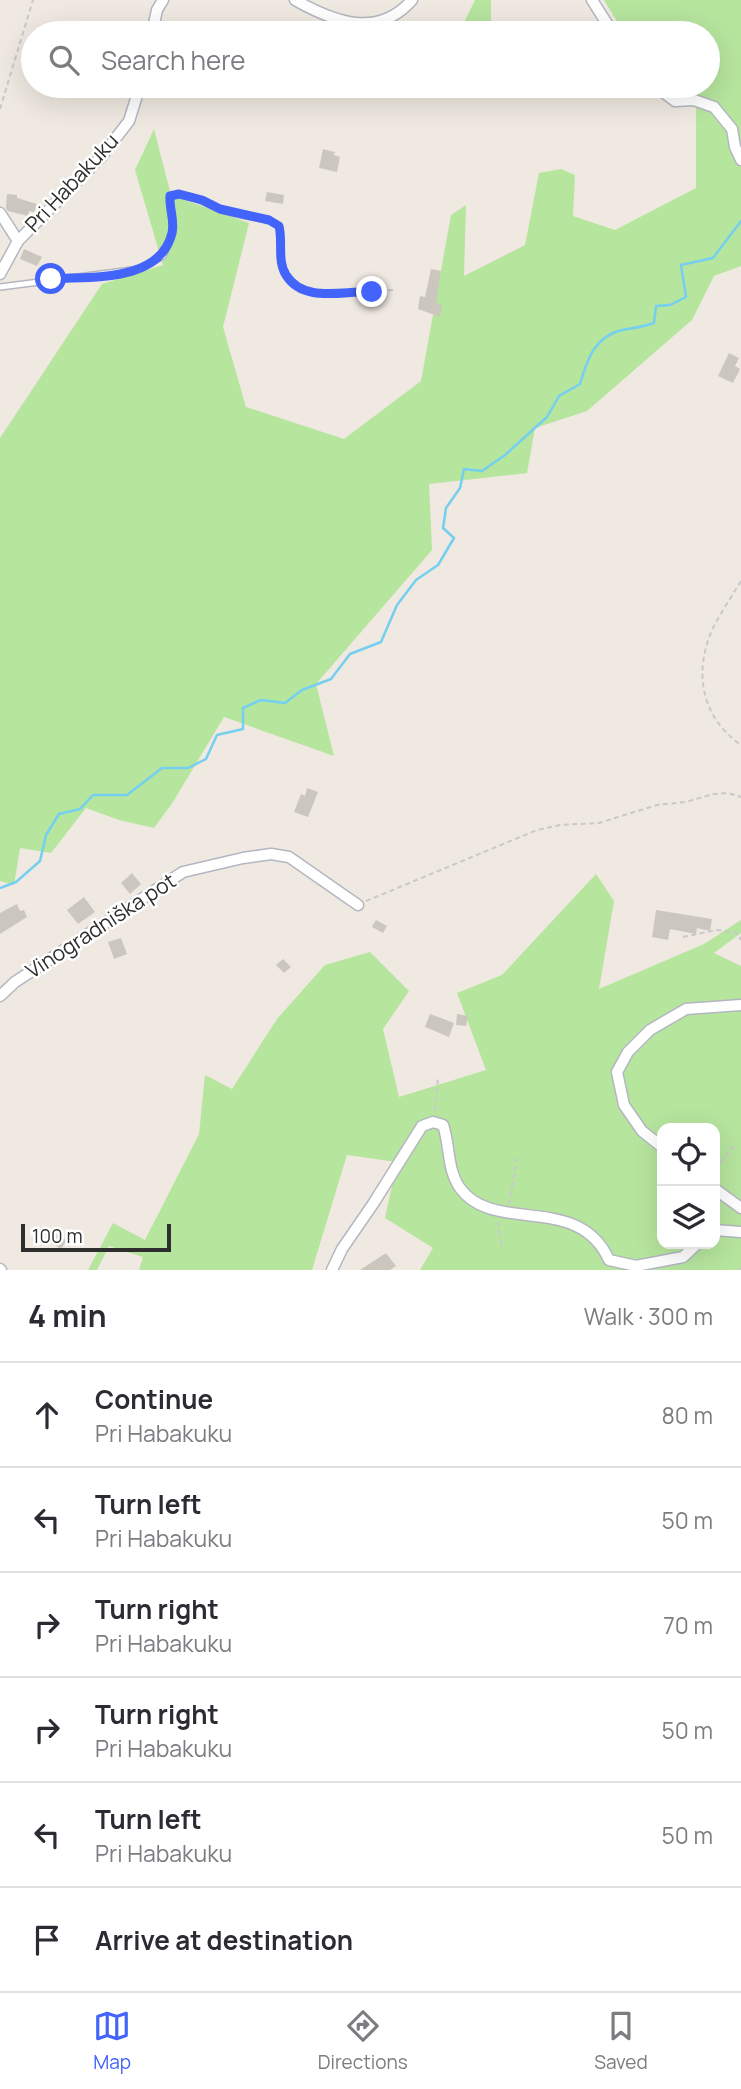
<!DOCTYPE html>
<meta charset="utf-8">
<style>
:root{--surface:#fff;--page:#f2f2f3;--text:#2b2b33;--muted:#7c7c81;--line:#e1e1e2;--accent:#4264fb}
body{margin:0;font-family:Manrope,sans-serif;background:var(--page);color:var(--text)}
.controls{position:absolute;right:21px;bottom:21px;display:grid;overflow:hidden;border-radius:14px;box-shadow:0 7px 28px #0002}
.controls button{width:63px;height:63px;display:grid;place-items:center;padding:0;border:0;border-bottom:2px solid var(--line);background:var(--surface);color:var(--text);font:35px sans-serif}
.scale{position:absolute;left:21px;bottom:18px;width:150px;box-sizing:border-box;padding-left:7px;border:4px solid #2e2e2e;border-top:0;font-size:19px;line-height:24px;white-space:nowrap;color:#2e2e2e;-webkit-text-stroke:5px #fff;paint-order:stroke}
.stop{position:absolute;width:21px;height:21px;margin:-16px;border:5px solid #4264fb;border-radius:50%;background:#fff}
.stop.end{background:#4264fb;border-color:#fff;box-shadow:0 2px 7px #0008}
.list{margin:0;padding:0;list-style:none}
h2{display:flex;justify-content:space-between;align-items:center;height:91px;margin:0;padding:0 28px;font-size:30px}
h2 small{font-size:23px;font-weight:400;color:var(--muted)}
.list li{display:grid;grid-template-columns:46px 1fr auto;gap:21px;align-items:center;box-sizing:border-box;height:105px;padding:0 28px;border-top:2px solid var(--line)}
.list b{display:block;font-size:26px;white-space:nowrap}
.list p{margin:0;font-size:23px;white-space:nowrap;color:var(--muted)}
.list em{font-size:23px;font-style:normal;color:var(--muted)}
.icon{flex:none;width:38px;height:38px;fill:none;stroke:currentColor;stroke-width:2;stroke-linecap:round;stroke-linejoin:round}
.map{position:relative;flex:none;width:741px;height:1270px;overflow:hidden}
.search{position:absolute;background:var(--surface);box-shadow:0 7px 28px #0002;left:21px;right:21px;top:21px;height:77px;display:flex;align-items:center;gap:18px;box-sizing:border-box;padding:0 24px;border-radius:38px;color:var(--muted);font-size:26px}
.sheet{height:721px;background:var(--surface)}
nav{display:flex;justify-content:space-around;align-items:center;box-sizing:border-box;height:98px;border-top:2px solid var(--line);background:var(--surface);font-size:19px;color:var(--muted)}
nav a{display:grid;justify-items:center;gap:4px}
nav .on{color:var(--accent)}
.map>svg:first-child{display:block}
</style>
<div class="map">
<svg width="741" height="1270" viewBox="0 0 741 1270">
<rect width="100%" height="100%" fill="#efe9e1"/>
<g fill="#b6e59e" fill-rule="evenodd">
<path d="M475,0H491V33H459Z"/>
<path d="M604,0H741V266L714,276L692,320L587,411L535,428L527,473L429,484L432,550L316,684L334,756L224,717L173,802L154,828L119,820L86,808L51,853L20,848L14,885L0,881V438L102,284L163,265L135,170L154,129L171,195L249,223L223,327L246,407L344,439L421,381L451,215L466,205L464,276L525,245L539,173L561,169L575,175L573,216L615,230L696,188V102L678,86H708V33H624Z"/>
<path d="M596,874L614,901L599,989L704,944L741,920V933L714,953L741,966V1270H420L433,1248L385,1218L397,1162L347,1155L312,1270H139L143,1257L109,1246L97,1270H88L113,1223L145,1240L199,1134L205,1075L232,1089L277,1019L325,965L370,952L409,991L383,1029L399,1097L486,1070L457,993L502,975ZM662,1128H715V1244H662Z"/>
</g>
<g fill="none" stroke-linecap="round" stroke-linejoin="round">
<path stroke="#75cff0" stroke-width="2.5" d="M0,888L16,882L40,861L46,835L59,814L80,809L93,795H127L162,768H188L206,759L217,735L243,729V708L261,700L285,703L302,690L331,679L350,654L381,642L397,605L416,580L438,565L454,538L443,528L446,508L460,488L464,469L482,471L505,455L547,417L559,396L580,384C587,360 594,337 622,330C633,328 643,327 654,323L656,306L670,305L686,297L681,265L713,258L741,221"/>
</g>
<g fill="#cbc7bf">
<path d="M314,22L336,33H308Z"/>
<path d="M323,149L335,152L334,155L340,157L337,172L319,168Z"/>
<path d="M267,192L284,195L283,204L265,201Z"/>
<path d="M7,194L17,195V198L37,204L34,212L29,211L28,216L8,211L6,208Z"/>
<path d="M24,249L42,257L37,266L20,259Z"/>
<path d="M431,269L441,271L436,303L442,304L440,317L418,309L420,296L425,297Z"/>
<path d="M729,353L739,358L735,366L740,369L733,383L718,376Z"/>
<path d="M307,788L318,792L308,817L294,812L301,794L305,796Z"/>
<path d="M132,873L141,884L130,894L121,883Z"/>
<path d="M84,897L95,912L78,924L67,910Z"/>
<path d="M17,904L20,911L24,910L27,917L0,934V913Z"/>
<path d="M656,910L712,919L710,931L697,928L696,934L670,929L668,940L652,937Z"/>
<path d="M376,920L387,926L383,933L372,927Z"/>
<path d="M121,938L127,954L114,959L108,942Z"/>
<path d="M283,959L291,967L284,973L276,965Z"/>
<path d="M430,1014L454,1023L449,1037L425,1027Z"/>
<path d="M457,1014L468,1016L466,1026L456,1025Z"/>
<path d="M56,1234L67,1240L61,1249L51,1243Z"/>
<path d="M386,1253L396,1266L390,1270H360Z"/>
</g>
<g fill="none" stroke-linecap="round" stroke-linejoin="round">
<defs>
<path id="service" d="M0,287L140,269L163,256L173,232L170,196C188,192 203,202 219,209C235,215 253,217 269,220"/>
<g id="minor">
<path d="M295,0C334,22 378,39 412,0"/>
<path d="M592,0L613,33"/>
<path d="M152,33L157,10L163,0"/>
<path d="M655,86L675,101L694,100L714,107L732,129L735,147L741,160"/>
<path d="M0,213L18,241"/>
<path d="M0,274L18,241L102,156L129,121L140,86"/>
<path d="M0,996L15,982L183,872L243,858L271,854L289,857L358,905"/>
<path d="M662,1147L642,1131L624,1105L617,1072L628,1052L650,1030L686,1009L741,1005"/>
<path d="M715,1189L741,1208"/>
<path d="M715,1230L741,1232"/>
<path d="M0,1269L1,1270"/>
<path d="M332,1270L342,1249L373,1204L422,1126L433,1122L443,1125C450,1145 447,1170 460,1188C493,1235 579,1192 609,1260L636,1266L683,1257L697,1244"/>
</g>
</defs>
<use href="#service" stroke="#b4b7c1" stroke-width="8"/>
<use href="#minor" stroke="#b4b7c1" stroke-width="13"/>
<g stroke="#c9c9c9" stroke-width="2" stroke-dasharray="5 3.5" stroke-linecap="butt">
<path d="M0,109L33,0"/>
<path d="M276,224L279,227C283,242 277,261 286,275C301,299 328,293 350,291C364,289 379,291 393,290"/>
<path d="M741,581C732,596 721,612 713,628C693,672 701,717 741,745"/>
<path d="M366,901L537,830L560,825L599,823L657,805L685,802L714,794L728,793L741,797"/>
<path d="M683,937L717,930L737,933L741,940"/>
<path d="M435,1110L438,1078"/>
<path d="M715,1169L734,1146"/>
<path d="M509,1204L517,1158"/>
<path d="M498,1222L502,1248"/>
<path d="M739,1269L741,1268"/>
</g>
<use href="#service" stroke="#fff" stroke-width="5"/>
<use href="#minor" stroke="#fff" stroke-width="10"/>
</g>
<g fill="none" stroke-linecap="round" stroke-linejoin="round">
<path stroke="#4264fb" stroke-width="9" d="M51,279C91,276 160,283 172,233C175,221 169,208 170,196L179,194L202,200L220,209L269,220L279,226C283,242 277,261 286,275C304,304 345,290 372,292"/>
</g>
<g text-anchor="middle" stroke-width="5" stroke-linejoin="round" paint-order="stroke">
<g font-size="21" fill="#2e2e2e" stroke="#fff">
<text transform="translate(72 183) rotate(-47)" y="7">Pri Habakuku</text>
<text transform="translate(101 926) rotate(-33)" y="7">Vinogradniška pot</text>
</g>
</g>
</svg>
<div class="controls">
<button><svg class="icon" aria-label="locate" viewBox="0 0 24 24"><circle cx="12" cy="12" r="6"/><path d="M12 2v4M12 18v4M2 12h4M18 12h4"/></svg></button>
<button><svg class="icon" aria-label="layers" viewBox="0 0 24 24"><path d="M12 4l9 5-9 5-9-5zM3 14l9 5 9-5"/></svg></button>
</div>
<div class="scale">100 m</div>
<div class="stop" style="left:51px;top:279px"></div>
<div class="stop end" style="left:372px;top:292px"></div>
<div class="search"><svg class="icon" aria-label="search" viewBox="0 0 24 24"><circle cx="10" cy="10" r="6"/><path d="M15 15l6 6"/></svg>Search here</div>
</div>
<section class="sheet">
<h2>4 min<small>Walk · 300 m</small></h2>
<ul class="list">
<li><svg class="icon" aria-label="ahead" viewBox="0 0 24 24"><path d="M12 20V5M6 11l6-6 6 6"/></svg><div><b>Continue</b><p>Pri Habakuku</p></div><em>80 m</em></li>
<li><svg class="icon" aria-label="left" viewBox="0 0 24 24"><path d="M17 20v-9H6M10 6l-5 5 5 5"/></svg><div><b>Turn left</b><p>Pri Habakuku</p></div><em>50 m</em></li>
<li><svg class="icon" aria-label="right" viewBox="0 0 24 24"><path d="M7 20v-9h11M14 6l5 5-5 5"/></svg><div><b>Turn right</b><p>Pri Habakuku</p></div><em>70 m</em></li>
<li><svg class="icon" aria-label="right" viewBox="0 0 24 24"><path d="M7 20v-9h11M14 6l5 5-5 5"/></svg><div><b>Turn right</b><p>Pri Habakuku</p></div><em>50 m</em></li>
<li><svg class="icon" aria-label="left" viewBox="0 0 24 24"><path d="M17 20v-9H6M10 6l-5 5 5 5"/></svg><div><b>Turn left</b><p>Pri Habakuku</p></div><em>50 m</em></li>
<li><svg class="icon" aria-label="arrive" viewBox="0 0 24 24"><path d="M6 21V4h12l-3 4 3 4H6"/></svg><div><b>Arrive at destination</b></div></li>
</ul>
</section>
<nav>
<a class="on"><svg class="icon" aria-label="map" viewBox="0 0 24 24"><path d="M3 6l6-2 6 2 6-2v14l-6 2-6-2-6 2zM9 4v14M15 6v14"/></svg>Map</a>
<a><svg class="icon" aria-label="directions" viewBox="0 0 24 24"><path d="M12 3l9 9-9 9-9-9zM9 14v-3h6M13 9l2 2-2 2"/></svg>Directions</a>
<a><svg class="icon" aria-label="saved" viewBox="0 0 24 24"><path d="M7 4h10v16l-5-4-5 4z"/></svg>Saved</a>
</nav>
